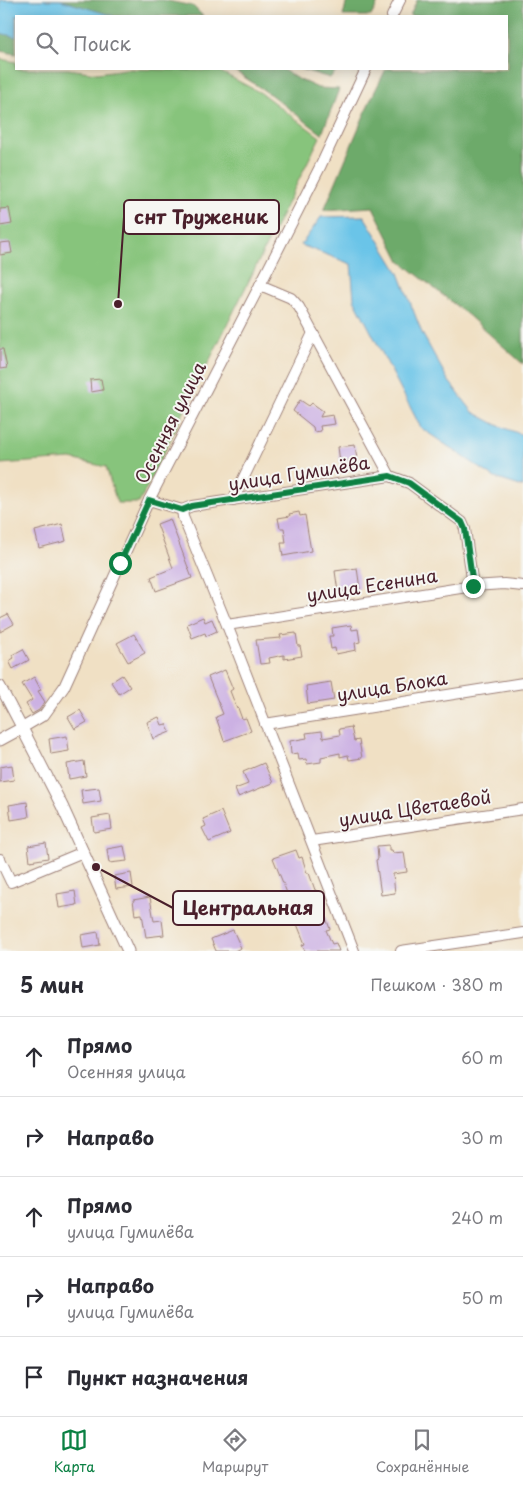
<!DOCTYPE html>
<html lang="ru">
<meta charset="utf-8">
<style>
:root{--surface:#fff;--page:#f2f2f3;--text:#2b2b33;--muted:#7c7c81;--line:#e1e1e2;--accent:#0b8043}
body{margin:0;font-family:"Playpen Sans",sans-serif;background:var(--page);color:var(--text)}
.stop{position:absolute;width:15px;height:15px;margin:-11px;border:4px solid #0b8043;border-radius:50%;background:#fff}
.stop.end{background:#0b8043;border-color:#fff;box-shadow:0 1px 5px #0008}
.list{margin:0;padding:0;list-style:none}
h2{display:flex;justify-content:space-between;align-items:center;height:65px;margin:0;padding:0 20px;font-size:21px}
h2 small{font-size:16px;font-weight:400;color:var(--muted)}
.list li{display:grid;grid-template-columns:32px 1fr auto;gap:15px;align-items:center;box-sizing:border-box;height:80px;padding:0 20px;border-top:1px solid var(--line)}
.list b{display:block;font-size:19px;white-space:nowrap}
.list p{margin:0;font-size:16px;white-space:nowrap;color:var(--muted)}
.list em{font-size:16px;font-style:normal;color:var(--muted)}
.icon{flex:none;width:28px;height:28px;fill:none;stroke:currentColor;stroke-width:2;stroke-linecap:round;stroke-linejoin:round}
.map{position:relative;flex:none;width:523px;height:951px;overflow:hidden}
.search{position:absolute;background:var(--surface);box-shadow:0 2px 12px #0003;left:15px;right:15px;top:15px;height:55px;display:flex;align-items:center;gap:12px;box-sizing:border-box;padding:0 18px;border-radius:0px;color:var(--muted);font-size:19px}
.sheet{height:465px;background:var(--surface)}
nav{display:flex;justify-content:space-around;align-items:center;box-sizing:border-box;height:70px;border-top:1px solid var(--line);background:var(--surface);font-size:14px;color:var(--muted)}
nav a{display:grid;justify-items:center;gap:2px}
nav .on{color:var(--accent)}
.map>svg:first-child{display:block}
</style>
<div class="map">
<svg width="523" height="951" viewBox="0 0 523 951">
<rect width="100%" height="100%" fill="#f6f6f2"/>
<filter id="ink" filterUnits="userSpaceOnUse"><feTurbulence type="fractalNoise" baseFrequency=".02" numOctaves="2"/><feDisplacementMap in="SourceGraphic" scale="10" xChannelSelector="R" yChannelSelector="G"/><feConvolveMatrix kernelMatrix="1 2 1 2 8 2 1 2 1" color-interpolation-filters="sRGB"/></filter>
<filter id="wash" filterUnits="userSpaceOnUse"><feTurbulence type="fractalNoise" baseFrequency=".0096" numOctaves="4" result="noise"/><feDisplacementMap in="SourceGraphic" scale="20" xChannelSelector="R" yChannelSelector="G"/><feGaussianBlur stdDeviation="1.12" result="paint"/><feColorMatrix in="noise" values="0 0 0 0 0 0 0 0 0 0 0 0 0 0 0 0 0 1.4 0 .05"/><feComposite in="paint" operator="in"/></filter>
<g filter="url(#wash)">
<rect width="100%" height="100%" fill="#f0e0c4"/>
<path fill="#87c47b" stroke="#687253" d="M0,59L16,62V69H68L97,73L126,69L219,71L261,93L320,137L139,503H117L106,467L71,459L0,464Z"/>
<g fill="#6daa6b" stroke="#5c644b">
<path d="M0,0H163L193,6L203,16H16V54L0,51Z"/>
<path d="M347,0H377V5L371,16H343Z"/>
<path d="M417,0H523V364L469,316L400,261L373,207L324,210L370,101L386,69H507V16H410Z"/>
<path d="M232,69H282L296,78L318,88L339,89L322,134L271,95Z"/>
<path d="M300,69H338L330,78Z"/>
</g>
<g fill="#6ac4e8" stroke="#5a728a">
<path d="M0,0H60L114,16H16V37L0,33Z"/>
<path d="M364,216L399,273L422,333L448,380L473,412L499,426L523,435V487L495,478L421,428L354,299L351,264L301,245L321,217Z"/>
</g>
<g id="blocks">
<g fill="#ccb1e3">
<path d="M9,208L12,224L0,226V209Z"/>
<path d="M10,242L12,253L0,255V243Z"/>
<path d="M0,349H3L7,368L0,369Z"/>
<path d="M101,379L103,390L91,392L90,380Z"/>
<path d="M300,400L309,406L312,403L323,411L320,417L333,415L335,424L320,426L321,431L314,432L313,427L293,411Z"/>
<path d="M355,445L357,459L340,462L338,447Z"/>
<path d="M299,512L300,516L305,515L311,551L283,556L281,543H286L284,528H280L278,518L290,516L289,514Z"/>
<path d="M170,519L192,578L156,591L151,577L173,568L157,524Z"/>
<path d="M62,524L66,541L39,548L35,531Z"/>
<path d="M357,568L360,589L338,592L335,571Z"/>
<path d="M8,614L14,624L0,632V618Z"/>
<path d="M203,617L205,622L212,619L217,631L206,636L205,633L192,638L187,624Z"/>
<path d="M351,625L352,630L358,629L360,642L355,643L356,650L336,654L335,648L331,649L329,636H333L332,628Z"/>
<path d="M296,633L298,646H300L302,656L284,659V655L269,658L270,663L260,664L256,640L281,638L280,635Z"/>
<path d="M134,634L145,653L128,662L117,643Z"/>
<path d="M23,649L29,660L13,669L9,661L14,658L12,655Z"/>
<path d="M225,670L233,689L230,691L237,709L238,708L242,719L246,718L251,731L224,741L216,717L223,714L208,677Z"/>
<path d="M122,675L130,687L119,694L111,682Z"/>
<path d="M34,677L41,690L38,691L45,702L39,710L32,714L26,704L32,700L22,684Z"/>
<path d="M331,682L334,700L308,704L306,686Z"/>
<path d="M80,710L87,722L75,729L68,717Z"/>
<path d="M159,717L162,725L166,724L170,732L153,739L147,722Z"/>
<path d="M351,727L354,741L359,740L362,758L349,760L348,755L340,757V753L321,757V762L307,764L306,759L299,760L298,753L291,754L290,741L307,738L306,733L322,731L323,738L340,735L339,729Z"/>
<path d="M67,736L69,751L51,754L49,739Z"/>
<path d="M84,761L86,776L69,779L67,764Z"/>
<path d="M264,763L273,783L238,797L235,789L248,784L243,772Z"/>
<path d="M12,765L14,780L0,782V767Z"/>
<path d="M99,788L101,801L83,804L81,790Z"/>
<path d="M27,802L29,817L11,820L9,805Z"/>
<path d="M221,811L230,833L209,842L202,828L206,826L203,819Z"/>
<path d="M110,815L112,829L94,832L92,818Z"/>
<path d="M46,843L48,858L30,861L28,846Z"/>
<path d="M389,845V850H392L393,853L404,852L407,872L393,874L395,893L381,895L376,860L378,859L377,846Z"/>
<path d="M124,846L127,861L109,863L107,849Z"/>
<path d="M296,850L299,858L302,857L307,873H309L315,890H316L330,929L326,930L332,944L336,943L339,951H305L302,945L305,944L289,904L291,903L273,858Z"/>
<path d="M131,873L133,887L116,889L114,876Z"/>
<path d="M75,891L77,905L59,908L57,894Z"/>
<path d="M150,897L154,921L162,920L164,935L146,937L142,914L135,915L133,900Z"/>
<path d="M233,930L241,948L234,951H216L211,939Z"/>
<path d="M98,932L100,945L83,948L81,935Z"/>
</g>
</g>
</g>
<g filter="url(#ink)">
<use href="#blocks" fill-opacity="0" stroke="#9d8078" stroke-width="1"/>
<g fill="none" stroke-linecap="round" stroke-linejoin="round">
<defs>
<g id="minor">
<path d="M392,16L400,0"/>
<path d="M260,285L291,298L299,307L390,476"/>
<path d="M149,500L182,510"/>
<path d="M233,500L313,333"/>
<path d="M182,510L183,517L227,625L354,951"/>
<path d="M182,510L192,506L390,476L409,483L462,522L465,529L473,586"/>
<path d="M227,625L473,586L504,584L523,586"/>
<path d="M0,686L22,728L44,715L64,687L149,500L260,285L321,165L366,69"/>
<path d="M265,724L523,683"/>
<path d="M312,841L523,809"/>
<path d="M0,859L11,882L83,852"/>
<path d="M401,951L523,933"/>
</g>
<path id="tertiary" d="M0,740L22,728L62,806L128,951"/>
</defs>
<use href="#minor" stroke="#9d8078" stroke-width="12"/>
<use href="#tertiary" stroke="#9d8078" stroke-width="13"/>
<use href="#minor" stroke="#fff" stroke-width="10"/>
<use href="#tertiary" stroke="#fff" stroke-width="11"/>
</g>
</g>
<g fill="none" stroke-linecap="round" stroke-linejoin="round" filter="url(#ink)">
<path stroke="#0b8043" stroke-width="6" d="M120,563L149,500L182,510L192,506L390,476L409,483L462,522L465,529L473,586"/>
</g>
<g text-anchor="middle" stroke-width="4" stroke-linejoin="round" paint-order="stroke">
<g font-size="18" fill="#4a1f2b" stroke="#f6f6f2">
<text transform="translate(171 423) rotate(-63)" y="6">Осенняя улица</text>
<text transform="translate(299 474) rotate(-9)" y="6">улица Гумилёва</text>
<text transform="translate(372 586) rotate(-9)" y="6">улица Есенина</text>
<text transform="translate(392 687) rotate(-9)" y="6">улица Блока</text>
<text transform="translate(415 809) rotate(-9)" y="6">улица Цветаевой</text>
</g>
</g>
<path fill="none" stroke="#4a1f2b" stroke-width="2" d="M118 304L124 217M96 867L173 908"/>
<g fill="#4a1f2b" stroke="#f6f6f2" stroke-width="2">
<circle cx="118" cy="304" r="5"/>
<circle cx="96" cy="867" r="5"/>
</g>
<g fill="#f6f6f2" stroke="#4a1f2b" stroke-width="2">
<rect x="124" y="200" width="155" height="34" rx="5"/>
<rect x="173" y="891" width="151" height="34" rx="5"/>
</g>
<g font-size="19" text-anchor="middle" font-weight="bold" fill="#4a1f2b">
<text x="201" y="224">снт Труженик</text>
<text x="248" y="915">Центральная</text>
</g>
</svg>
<div class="stop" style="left:120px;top:563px"></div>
<div class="stop end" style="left:473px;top:586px"></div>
<div class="search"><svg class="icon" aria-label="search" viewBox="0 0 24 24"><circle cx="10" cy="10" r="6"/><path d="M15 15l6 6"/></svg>Поиск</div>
</div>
<section class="sheet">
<h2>5 мин<small>Пешком · 380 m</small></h2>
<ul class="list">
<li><svg class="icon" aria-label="ahead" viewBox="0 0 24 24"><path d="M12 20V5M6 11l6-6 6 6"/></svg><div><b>Прямо</b><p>Осенняя улица</p></div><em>60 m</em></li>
<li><svg class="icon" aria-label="right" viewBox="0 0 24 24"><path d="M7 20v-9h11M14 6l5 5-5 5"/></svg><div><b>Направо</b></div><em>30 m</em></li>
<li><svg class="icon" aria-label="ahead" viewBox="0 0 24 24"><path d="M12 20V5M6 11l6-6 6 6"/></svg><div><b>Прямо</b><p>улица Гумилёва</p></div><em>240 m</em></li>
<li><svg class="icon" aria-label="right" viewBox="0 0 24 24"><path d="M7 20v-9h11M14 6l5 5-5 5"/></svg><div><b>Направо</b><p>улица Гумилёва</p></div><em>50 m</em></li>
<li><svg class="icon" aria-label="arrive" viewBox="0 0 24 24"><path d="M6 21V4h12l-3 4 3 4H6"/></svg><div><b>Пункт назначения</b></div></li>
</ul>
</section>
<nav>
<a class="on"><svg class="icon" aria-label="map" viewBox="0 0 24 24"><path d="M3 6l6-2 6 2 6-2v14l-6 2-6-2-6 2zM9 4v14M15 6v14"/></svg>Карта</a>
<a><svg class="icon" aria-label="directions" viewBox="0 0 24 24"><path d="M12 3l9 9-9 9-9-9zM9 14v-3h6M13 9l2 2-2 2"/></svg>Маршрут</a>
<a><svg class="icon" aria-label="saved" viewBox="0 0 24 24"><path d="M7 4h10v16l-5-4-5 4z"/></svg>Сохранённые</a>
</nav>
